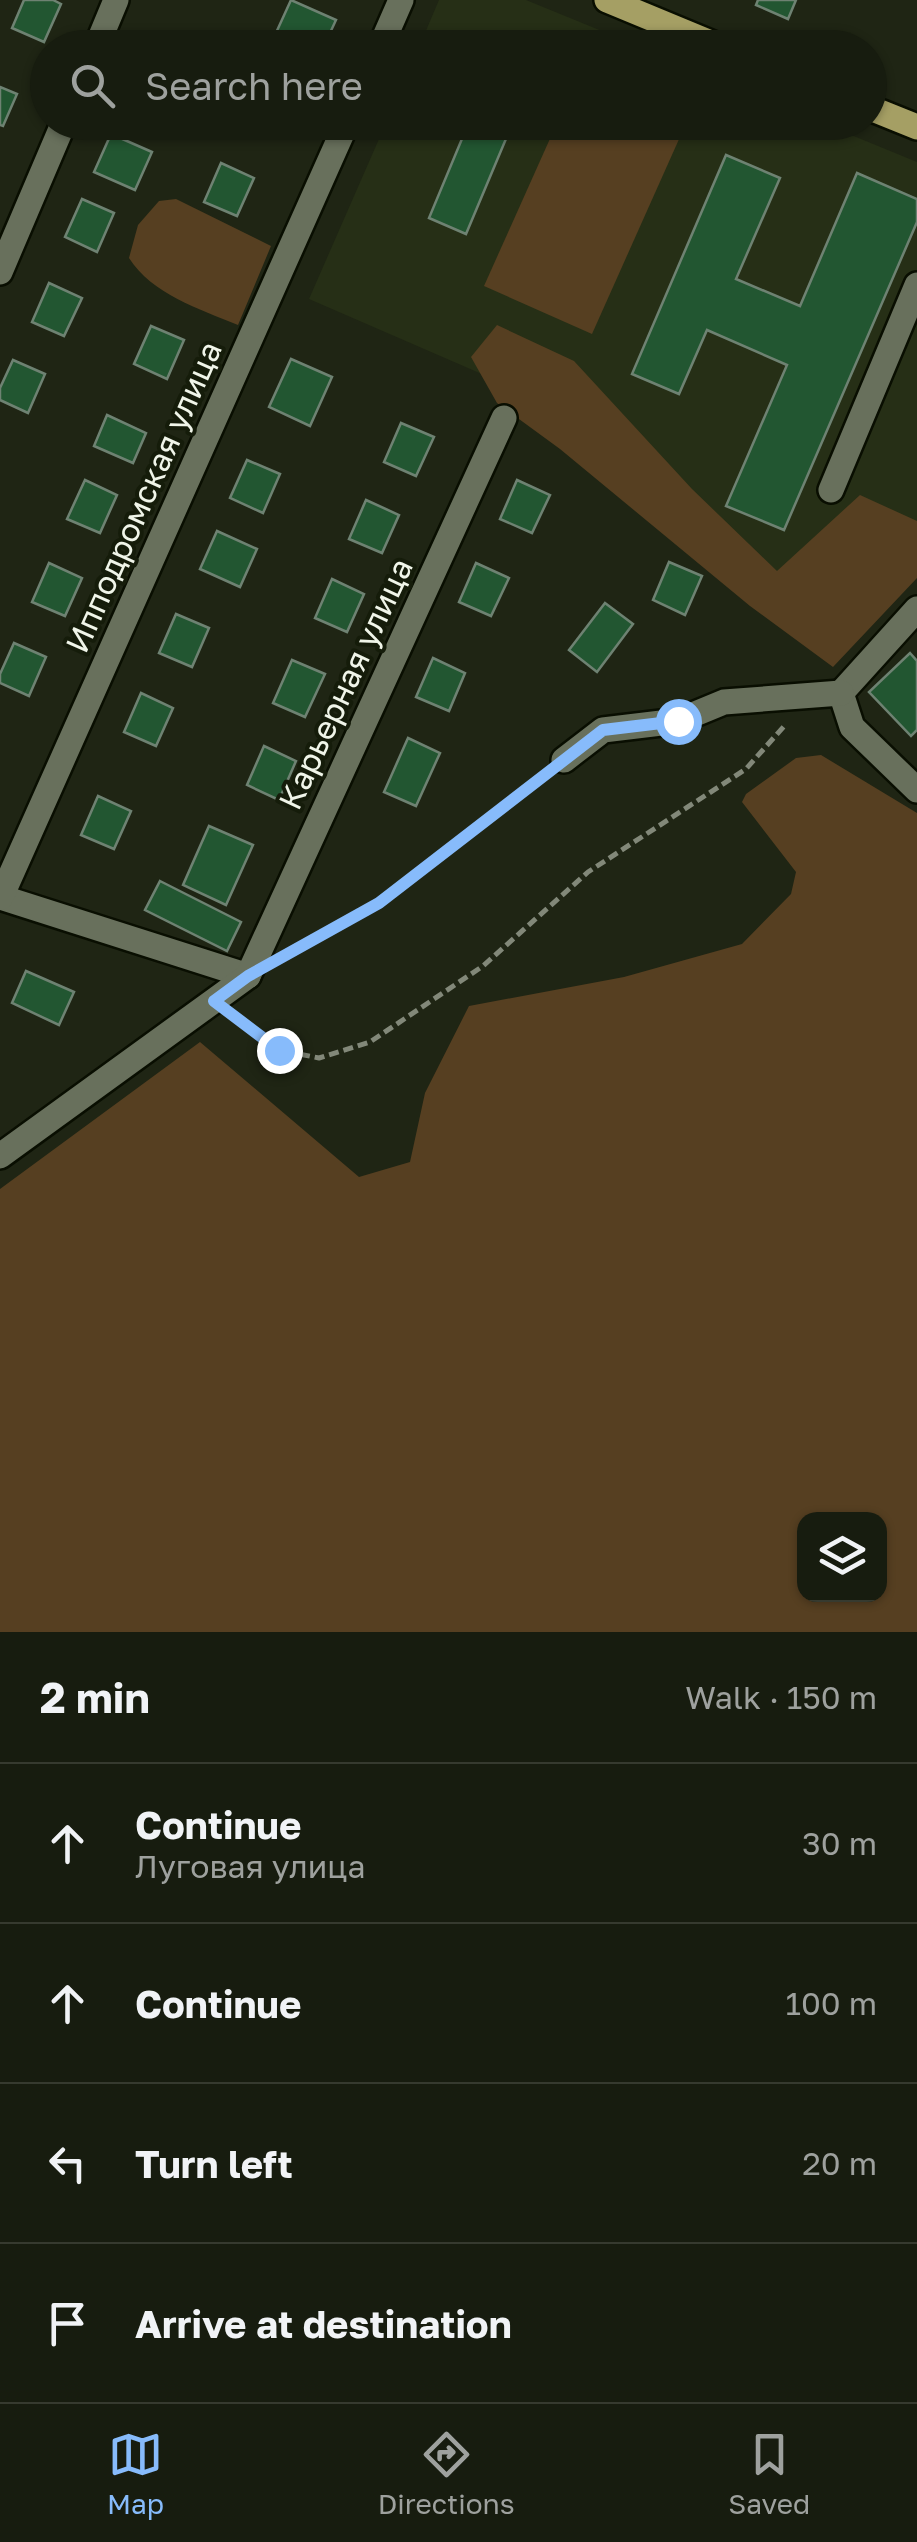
<!DOCTYPE html>
<meta charset="utf-8">
<style>
:root{--surface:#171c0f;--page:#24291d;--text:#f1f3f6;--muted:#9ea19e;--line:#363a2f;--accent:#87bbfb}
body{margin:0;font-family:"Golos Text",sans-serif;background:var(--page);color:var(--text)}
.controls{position:absolute;right:30px;bottom:30px;display:grid;overflow:hidden;border-radius:20px;box-shadow:0 2px 8px #0004}
.controls button{width:90px;height:90px;display:grid;place-items:center;padding:0;border:0;border-bottom:2px solid var(--line);background:var(--surface);color:var(--text);font:50px sans-serif}
.stop{position:absolute;width:30px;height:30px;margin:-22px;border:8px solid #87bbfb;border-radius:50%;background:#fff}
.stop.end{background:#87bbfb;border-color:#fff;box-shadow:0 2px 10px #0008}
.list{margin:0;padding:0;list-style:none}
h2{display:flex;justify-content:space-between;align-items:center;height:130px;margin:0;padding:0 40px;font-size:42px}
h2 small{font-size:32px;font-weight:400;color:var(--muted)}
.list li{display:grid;grid-template-columns:65px 1fr auto;gap:30px;align-items:center;box-sizing:border-box;height:160px;padding:0 40px;border-top:2px solid var(--line)}
.list b{display:block;font-size:38px;white-space:nowrap}
.list p{margin:0;font-size:32px;white-space:nowrap;color:var(--muted)}
.list em{font-size:32px;font-style:normal;color:var(--muted)}
.icon{flex:none;width:55px;height:55px;fill:none;stroke:currentColor;stroke-width:2;stroke-linecap:round;stroke-linejoin:round}
.map{position:relative;flex:none;width:917px;height:1632px;overflow:hidden}
.search{position:absolute;background:var(--surface);box-shadow:0 2px 8px #0004;left:30px;right:30px;top:30px;height:110px;display:flex;align-items:center;gap:25px;box-sizing:border-box;padding:0 35px;border-radius:55px;color:var(--muted);font-size:38px}
.sheet{height:770px;background:var(--surface)}
nav{display:flex;justify-content:space-around;align-items:center;box-sizing:border-box;height:140px;border-top:2px solid var(--line);background:var(--surface);font-size:28px;color:var(--muted)}
nav a{display:grid;justify-items:center;gap:5px}
nav .on{color:var(--accent)}
.map>svg:first-child{display:block}
</style>
<div class="map">
<svg width="917" height="1632" viewBox="0 0 917 1632">
<rect width="100%" height="100%" fill="#1f2514"/>
<g fill="#262f16">
<path d="M439,0H526L641,47H419Z"/>
<path d="M386,123H822L917,162V551L817,653L512,387L309,299Z"/>
</g>
<g fill="#563f21" fill-rule="evenodd">
<path d="M671,122L684,128L592,334L484,286L557,123Z"/>
<path d="M176,199L271,246L238,325C199,309 152,294 129,258L138,225L159,201Z"/>
<path d="M497,325L574,361L692,489L777,571L860,495L917,521V578L833,667L750,606L560,449L497,403L471,357Z"/>
<path d="M821,755L917,813V1632H0V1189L200,1042L359,1177L410,1162L425,1093L469,1006L624,977L742,944L791,894L796,872L742,802L746,794L796,758ZM804,1520H880V1594H804Z"/>
</g>
<g fill="#225631" stroke="#6e8272" stroke-width="2.5">
<path d="M24,0H53L61,4L44,42L12,28Z"/>
<path d="M291,0L336,20L323,48H304L275,35Z"/>
<path d="M758,0H796L788,19L756,5Z"/>
<path d="M0,87L17,94L3,126L0,125Z"/>
<path d="M469,122H513L466,234L429,218Z"/>
<path d="M111,134L152,152L135,190L94,172Z"/>
<path d="M726,155L780,178L736,279L800,306L857,173L917,199V222L784,530L726,506L787,365L707,330L679,394L632,374Z"/>
<path d="M221,163L254,178L237,216L204,202Z"/>
<path d="M82,199L114,213L97,252L65,237Z"/>
<path d="M49,283L82,298L64,336L32,322Z"/>
<path d="M151,326L184,340L167,379L134,364Z"/>
<path d="M291,359L332,377L310,426L269,407Z"/>
<path d="M13,360L45,374L28,413L0,400V388Z"/>
<path d="M107,415L146,433L133,463L94,446Z"/>
<path d="M401,423L434,437L416,476L384,462Z"/>
<path d="M247,460L280,474L263,513L230,498Z"/>
<path d="M85,480L117,495L100,533L67,519Z"/>
<path d="M517,480L550,495L532,533L500,519Z"/>
<path d="M366,500L399,515L382,553L349,539Z"/>
<path d="M217,531L257,549L240,587L200,569Z"/>
<path d="M669,562L702,576L685,615L653,600Z"/>
<path d="M49,563L82,578L65,616L32,602Z"/>
<path d="M476,563L509,578L491,616L459,602Z"/>
<path d="M332,579L364,594L347,632L315,618Z"/>
<path d="M605,603L633,624L597,672L569,650Z"/>
<path d="M176,614L209,628L192,667L159,653Z"/>
<path d="M14,643L46,657L29,696L0,683V674Z"/>
<path d="M910,653L917,661V730L911,736L869,692Z"/>
<path d="M433,658L465,673L449,711L416,697Z"/>
<path d="M292,660L325,674L305,717L273,703Z"/>
<path d="M141,693L173,708L156,746L124,732Z"/>
<path d="M408,738L440,753L416,806L384,792Z"/>
<path d="M264,746L296,761L279,800L247,785Z"/>
<path d="M98,796L131,811L114,849L81,835Z"/>
<path d="M209,826L253,845L226,905L183,885Z"/>
<path d="M160,881L241,922L227,951L145,910Z"/>
<path d="M26,971L74,992L59,1025L12,1003Z"/>
</g>
<g fill="none" stroke-linecap="round" stroke-linejoin="round">
<defs>
<g id="minor">
<path d="M96,48L116,0"/>
<path d="M380,48L401,0"/>
<path d="M0,272L64,122"/>
<path d="M831,490L917,285"/>
<path d="M841,693L852,727L917,790"/>
<path d="M841,693L917,609"/>
<path d="M564,760L603,730L678,721L724,702L841,693"/>
<path d="M0,897L248,976"/>
<path d="M1,897L347,122"/>
<path d="M0,1156L248,976L504,418"/>
</g>
<g id="major">
<path d="M607,0L723,48"/>
<path d="M870,108L917,127"/>
</g>
</defs>
<use href="#minor" stroke="#090e01" stroke-width="30"/>
<use href="#major" stroke="#090e01" stroke-width="30"/>
<g stroke="#828879" stroke-width="5" stroke-dasharray="10 5" stroke-linecap="butt">
<path d="M290,953L379,903L546,774"/>
<path d="M236,1018L279,1050L319,1058L370,1042L483,966L588,872L746,769L786,724"/>
</g>
<use href="#minor" stroke="#68705c" stroke-width="25"/>
<use href="#major" stroke="#a59f64" stroke-width="25"/>
</g>
<g fill="none" stroke-linecap="round" stroke-linejoin="round">
<path stroke="#87bbfb" stroke-width="12" d="M279,1050L214,1001L248,976L379,903L603,730L678,721"/>
</g>
<g text-anchor="middle" stroke-width="8" stroke-linejoin="round" paint-order="stroke">
<g font-size="32" fill="#f0f5e9" stroke="#151c0a">
<text transform="translate(144 497) rotate(-66)" y="11">Ипподромская улица</text>
<text transform="translate(346 684) rotate(-65)" y="11">Карьерная улица</text>
</g>
</g>
</svg>
<div class="controls">
<button><svg class="icon" aria-label="layers" viewBox="0 0 24 24"><path d="M12 4l9 5-9 5-9-5zM3 14l9 5 9-5"/></svg></button>
</div>
<div class="stop" style="left:678px;top:721px"></div>
<div class="stop end" style="left:279px;top:1050px"></div>
<div class="search"><svg class="icon" aria-label="search" viewBox="0 0 24 24"><circle cx="10" cy="10" r="6"/><path d="M15 15l6 6"/></svg>Search here</div>
</div>
<section class="sheet">
<h2>2 min<small>Walk · 150 m</small></h2>
<ul class="list">
<li><svg class="icon" aria-label="ahead" viewBox="0 0 24 24"><path d="M12 20V5M6 11l6-6 6 6"/></svg><div><b>Continue</b><p>Луговая улица</p></div><em>30 m</em></li>
<li><svg class="icon" aria-label="ahead" viewBox="0 0 24 24"><path d="M12 20V5M6 11l6-6 6 6"/></svg><div><b>Continue</b></div><em>100 m</em></li>
<li><svg class="icon" aria-label="left" viewBox="0 0 24 24"><path d="M17 20v-9H6M10 6l-5 5 5 5"/></svg><div><b>Turn left</b></div><em>20 m</em></li>
<li><svg class="icon" aria-label="arrive" viewBox="0 0 24 24"><path d="M6 21V4h12l-3 4 3 4H6"/></svg><div><b>Arrive at destination</b></div></li>
</ul>
</section>
<nav>
<a class="on"><svg class="icon" aria-label="map" viewBox="0 0 24 24"><path d="M3 6l6-2 6 2 6-2v14l-6 2-6-2-6 2zM9 4v14M15 6v14"/></svg>Map</a>
<a><svg class="icon" aria-label="directions" viewBox="0 0 24 24"><path d="M12 3l9 9-9 9-9-9zM9 14v-3h6M13 9l2 2-2 2"/></svg>Directions</a>
<a><svg class="icon" aria-label="saved" viewBox="0 0 24 24"><path d="M7 4h10v16l-5-4-5 4z"/></svg>Saved</a>
</nav>
